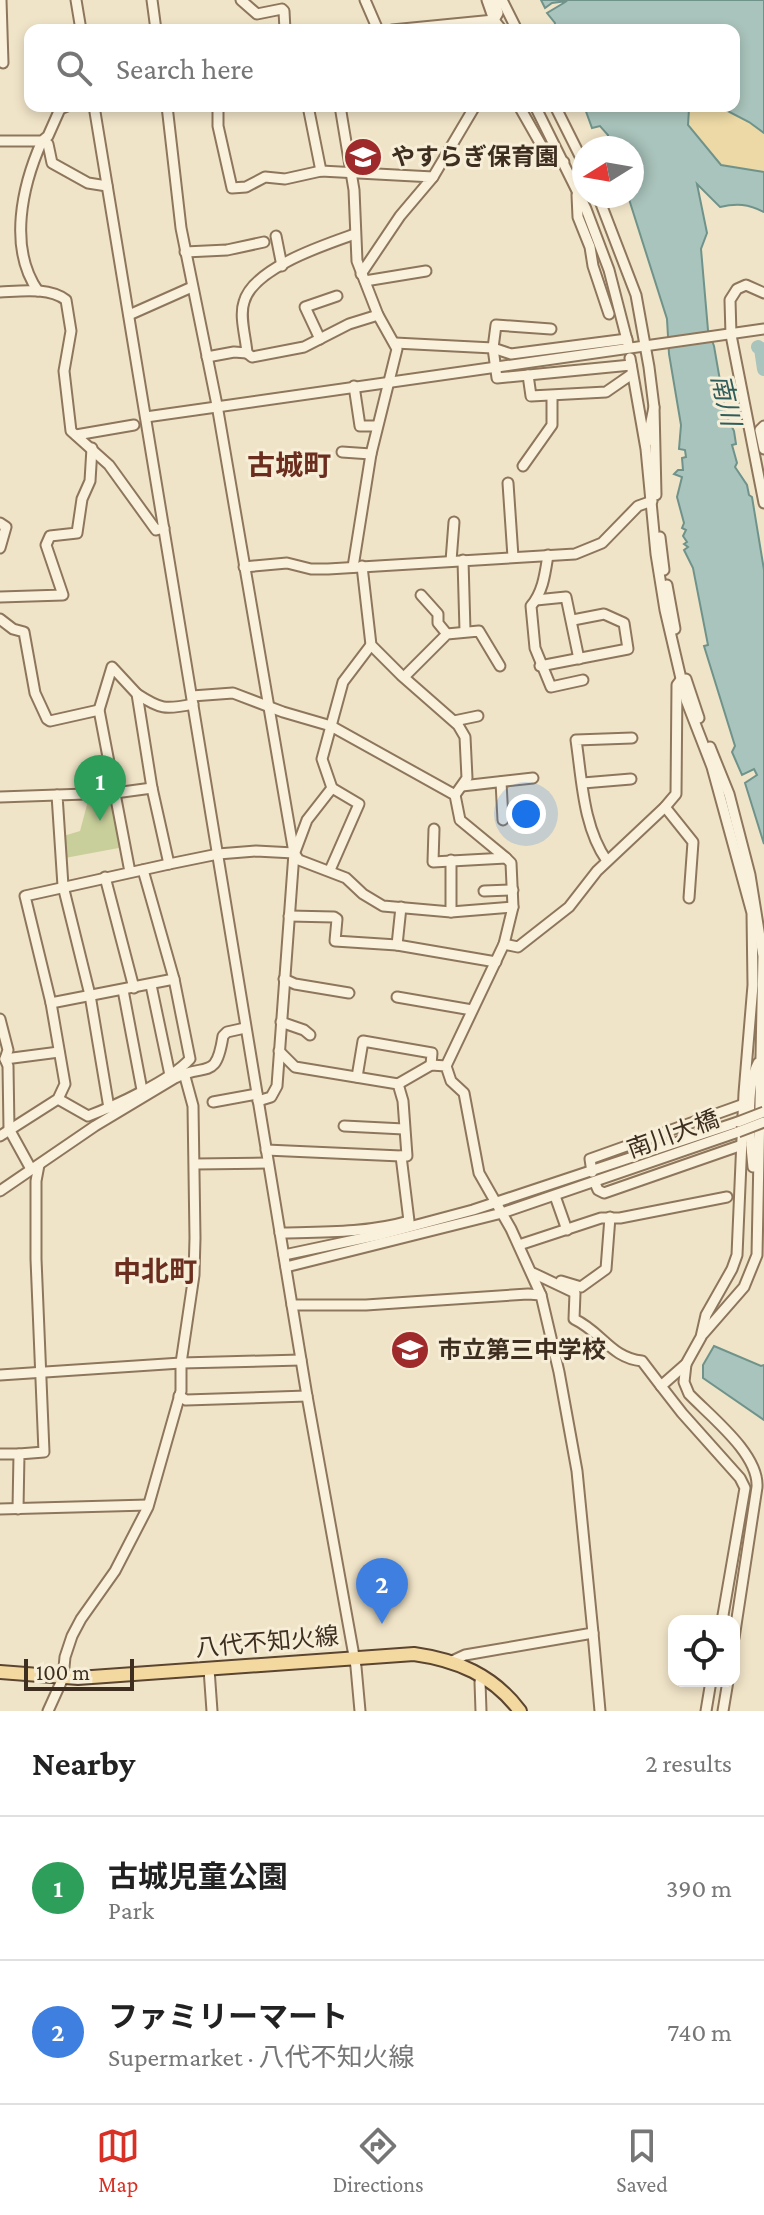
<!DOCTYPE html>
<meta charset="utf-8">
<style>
:root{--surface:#fff;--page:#f6f6f6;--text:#222;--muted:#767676;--line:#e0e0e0;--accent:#d93025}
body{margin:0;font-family:"Crimson Pro","Noto Sans JP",serif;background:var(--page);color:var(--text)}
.controls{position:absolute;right:24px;bottom:24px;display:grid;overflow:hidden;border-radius:16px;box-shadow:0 4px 12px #0003}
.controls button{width:72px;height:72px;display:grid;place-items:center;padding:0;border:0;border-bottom:2px solid var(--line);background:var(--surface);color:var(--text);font:40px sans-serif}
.compass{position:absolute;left:572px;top:136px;width:72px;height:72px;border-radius:50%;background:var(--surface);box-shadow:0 4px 12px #0003;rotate:259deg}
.scale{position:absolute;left:24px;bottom:20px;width:110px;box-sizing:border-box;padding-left:8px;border:4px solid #3d2e20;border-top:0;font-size:22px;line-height:28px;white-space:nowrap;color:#3d2e20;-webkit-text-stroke:6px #f7eed8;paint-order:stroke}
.you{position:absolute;left:526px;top:814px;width:28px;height:28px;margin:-20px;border:6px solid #fff;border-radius:50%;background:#1a73e8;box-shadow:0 0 0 12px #1a73e833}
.badge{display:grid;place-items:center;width:52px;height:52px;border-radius:50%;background:var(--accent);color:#fff;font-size:26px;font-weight:700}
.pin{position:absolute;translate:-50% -66px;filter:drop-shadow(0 2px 4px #0008)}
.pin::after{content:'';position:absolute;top:42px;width:28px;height:24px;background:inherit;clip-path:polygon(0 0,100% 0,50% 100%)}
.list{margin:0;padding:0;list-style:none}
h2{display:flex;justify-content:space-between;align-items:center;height:104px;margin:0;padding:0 32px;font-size:34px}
h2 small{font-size:26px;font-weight:400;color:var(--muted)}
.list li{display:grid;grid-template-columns:52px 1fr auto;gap:24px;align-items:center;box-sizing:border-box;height:144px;padding:0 32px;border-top:2px solid var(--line)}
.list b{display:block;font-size:30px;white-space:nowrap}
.list p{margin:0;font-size:26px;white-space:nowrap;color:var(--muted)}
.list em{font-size:26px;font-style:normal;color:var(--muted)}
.icon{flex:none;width:44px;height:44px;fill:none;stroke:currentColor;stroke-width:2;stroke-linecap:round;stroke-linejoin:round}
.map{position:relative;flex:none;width:764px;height:1711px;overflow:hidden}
.search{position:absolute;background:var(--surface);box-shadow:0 4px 12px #0003;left:24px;right:24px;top:24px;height:88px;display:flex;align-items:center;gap:20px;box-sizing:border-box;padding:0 28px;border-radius:16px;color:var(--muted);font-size:30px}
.sheet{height:392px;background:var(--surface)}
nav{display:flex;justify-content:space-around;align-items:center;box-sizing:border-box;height:112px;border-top:2px solid var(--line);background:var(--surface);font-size:22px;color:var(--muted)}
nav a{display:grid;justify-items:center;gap:4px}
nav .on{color:var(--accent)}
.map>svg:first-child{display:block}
</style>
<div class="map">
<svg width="764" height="1711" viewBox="0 0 764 1711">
<rect width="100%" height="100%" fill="#f0e4c8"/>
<path fill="#c9cf9b" d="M113,796L124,847L65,858L60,837L80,831L88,801Z"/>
<path fill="#ecd9a5" d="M694,106H718L749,122L764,133V172L721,165L688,125L689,109Z"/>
<g fill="#a9c4bc" stroke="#6f938a" stroke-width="2">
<path d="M541,0H764V133L749,122L718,106H734V30H554L555,23L547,13L567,1L552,3L545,8Z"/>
<path d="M584,106H694L689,109L688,125L721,165L764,172V212C748,204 737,203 720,207L697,184L707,233L701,249L708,330L714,346L726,415L734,431L736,444L732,445L737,463L735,467L747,485L749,495L752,497L764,570V844L745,783L757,775L754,769L742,775L732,752L735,746L704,646L708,645L693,568L684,550L688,547L684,544L687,542L683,536L686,530L682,528L684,523L677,497L682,477L674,474L678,470H683L682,458L686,457L685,450L679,449L681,425L669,354L667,319L628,196H632V148H607L608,135L600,126L592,128Z"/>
<path d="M714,1346L761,1366L764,1365V1420L703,1378V1365Z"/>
</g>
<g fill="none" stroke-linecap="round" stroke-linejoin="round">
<path stroke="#a9c4bc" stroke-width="14" d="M758,347L761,349L764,369"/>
<defs>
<g id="minor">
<path d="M1,0L3,63"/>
<path d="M76,0L81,30"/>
<path d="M152,0L156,30"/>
<path d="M241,0L257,14L282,9L284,11L285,30"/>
<path d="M365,0L378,30"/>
<path d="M487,0L494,20"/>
<path d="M502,0L517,30"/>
<path d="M494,20L498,13L495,0"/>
<path d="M392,30L494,20L502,30"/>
<path d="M94,106L307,1396L356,1667L360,1711"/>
<path d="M167,106L181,228L217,405L294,853L277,1086L271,1097L258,1101"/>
<path d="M218,106V126L232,188L246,187L265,177L285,179L321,171L433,177L400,216L361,274"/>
<path d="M308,106L321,171"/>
<path d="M340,106L354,190L357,261L378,315L397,349L371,454L353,567"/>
<path d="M519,106L548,157L564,162"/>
<path d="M535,106L586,209L609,270L628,344"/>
<path d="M555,106L584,164"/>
<path d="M0,141H42L48,136L60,109L67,106"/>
<path d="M433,177L475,106"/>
<path d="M577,195L578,217L590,247L593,266L609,314"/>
<path d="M598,196L636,295L649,367L654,407L647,442"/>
<path d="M276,236L282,266"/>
<path d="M185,252L227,250L264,242"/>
<path d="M365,281L426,271"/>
<path d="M38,291C8,248 22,186 42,141L48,144L52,163L88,183L107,186"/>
<path d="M0,292C21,291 49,287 66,300L71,331L64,371L71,431L109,465L156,530L164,528"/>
<path d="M764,293L746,285L737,289L730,300L731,335L764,503"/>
<path d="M129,315L192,287"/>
<path d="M551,329L496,325L493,348L497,378L631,365"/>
<path d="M320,339L305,307L337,296"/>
<path d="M395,343L493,348L511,354L627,339"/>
<path d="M247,353L252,357L304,347L349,324L378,315"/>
<path d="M207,357L234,352L247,353C246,338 239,316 244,302C253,268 324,245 355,234"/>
<path d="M528,375L531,396L606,392L632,374"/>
<path d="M354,386L360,426H377"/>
<path d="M654,407L656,495"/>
<path d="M146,417L764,329"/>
<path d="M764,426L760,430L764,449"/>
<path d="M76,435L134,425"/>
<path d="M342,452L371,454"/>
<path d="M523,466L552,425V396"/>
<path d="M508,483L513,557"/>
<path d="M0,523L6,527L0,548"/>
<path d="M660,537L664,570"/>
<path d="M548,555C545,574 543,592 531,606L535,648L551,687L583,680"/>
<path d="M463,560L465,631"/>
<path d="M451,561L454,522"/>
<path d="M362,566L371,645L401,675L458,725L465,737L467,778L455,795"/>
<path d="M244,567L287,563L311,569H328L575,554L602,543L638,506L652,501"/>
<path d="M667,585L675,629"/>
<path d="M421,595L438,614V623L447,634"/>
<path d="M0,597L63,595L46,545L50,536L77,533L82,499L90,481L92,448"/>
<path d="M536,600L566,597L579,659"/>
<path d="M0,619L13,629L24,632L35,693L47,719L50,721L99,710"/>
<path d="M540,666L628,649L624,623L604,614L573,620"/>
<path d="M404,677L447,634L479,631L500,666"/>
<path d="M686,679L699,718"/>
<path d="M137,694C160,709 165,710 193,704"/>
<path d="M192,696L233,693L283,712L331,726L455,795L460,820L506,858L433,862L434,829"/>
<path d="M454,721L478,716"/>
<path d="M501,782L503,820"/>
<path d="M583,783L631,779"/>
<path d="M462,786L533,778"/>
<path d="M0,797L57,795"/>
<path d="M665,807L693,842L689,898"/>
<path d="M295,852L307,820L332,788L322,759L343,682L371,645"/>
<path d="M607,861C583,827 582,780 576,740L632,738"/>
<path d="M169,864L218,854L256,851L294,853L299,860L346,878L363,894L383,906L451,912L513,907"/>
<path d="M143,870L174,979"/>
<path d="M330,870L359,804L332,788"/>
<path d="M105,877L134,988"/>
<path d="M484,891L513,890"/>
<path d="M451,912V860"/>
<path d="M289,916L334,917L337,919L335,941L397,945L496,962"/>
<path d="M504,944L518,947L569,907L597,871L665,807L676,794L677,685L680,681"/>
<path d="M397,945L401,907"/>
<path d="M284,979L295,984L349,993"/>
<path d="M151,985L170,1075"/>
<path d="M123,990L142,1090"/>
<path d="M397,997L472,1010"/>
<path d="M51,1003L174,979L190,1059C171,1080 115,1106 88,1116L58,1099"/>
<path d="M0,1019L8,1050L5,1059"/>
<path d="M281,1022L304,1030L310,1035"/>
<path d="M279,1051L295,1067L398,1084L403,1101L407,1156H401L409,1221C368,1233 323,1232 280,1233"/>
<path d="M446,1066L504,944L513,907L511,863L506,858"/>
<path d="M357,1077L363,1041L432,1053L431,1065"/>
<path d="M398,1084L431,1065L446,1066L451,1081L464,1093L479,1173L511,1229L541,1295"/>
<path d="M213,1102L257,1094"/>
<path d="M109,1108L90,995L63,886L57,795L115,793L152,788"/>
<path d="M344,1126L404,1129"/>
<path d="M0,1136L58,1099L65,1084L51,1003L25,896L169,864L152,788L137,694L112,667L99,710L130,872"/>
<path d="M266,1150L401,1156"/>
<path d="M195,1164L268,1163"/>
<path d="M753,1167C750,1139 745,1088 758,1063"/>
<path d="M31,1169L9,1129L8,1066L5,1059L59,1052"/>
<path d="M592,1172L590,1159L744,1104"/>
<path d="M595,1183L598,1190L604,1193L742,1145"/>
<path d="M0,1191L95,1126L175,1078C206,1062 216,1082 223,1036L227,1032L245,1028"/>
<path d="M555,1196L567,1230"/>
<path d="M519,1245L601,1218H620L727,1197"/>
<path d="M284,1255L383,1234L473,1210L738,1122"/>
<path d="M286,1267L502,1213L738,1132"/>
<path d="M533,1273L575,1293L574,1319C602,1332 611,1358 642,1361L661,1386L686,1364L701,1337L706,1315L732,1269L737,1255L744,1093L753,985L752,913L712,767L686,700L665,610L656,554L646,449L630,358"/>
<path d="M561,1281L581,1287L606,1269L610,1217"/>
<path d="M292,1305H366L528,1294L541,1295L559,1372L577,1471L593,1633L465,1655L452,1661"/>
<path d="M703,1334L744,1287L757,1255L763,956L750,875L729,794L710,747"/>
<path d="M686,1364L684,1382L689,1394C711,1417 759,1454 757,1487L734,1638"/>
<path d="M0,1375L181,1363L301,1360"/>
<path d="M661,1386L682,1413L740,1478L745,1488L722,1621"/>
<path d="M179,1396L186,1400L307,1396"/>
<path d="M0,1454H19"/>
<path d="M0,1509L148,1505"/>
<path d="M18,1509L19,1454L44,1452L36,1259V1181L39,1165"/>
<path d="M593,1633L600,1711"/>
<path d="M209,1669L212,1711"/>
<path d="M48,1711L63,1678L65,1657L72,1636L81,1619L115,1571L148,1507L181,1391V1363L194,1275L195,1238L193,1106L184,1073"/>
<path d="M481,1711L480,1682L482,1675"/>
<path d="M706,1711L711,1681"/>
<path d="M723,1711L728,1681"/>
</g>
<path id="major" d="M0,1672L78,1678L414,1654C457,1660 493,1675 520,1711"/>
</defs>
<use href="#minor" stroke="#8d765c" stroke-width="13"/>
<use href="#major" stroke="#5b4430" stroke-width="16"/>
<use href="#minor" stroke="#faf1dc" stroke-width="9"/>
<use href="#major" stroke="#f3d9a0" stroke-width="12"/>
<defs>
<g id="minor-bridge">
<path d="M738,1122L764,1112"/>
<path d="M738,1132L764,1122"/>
</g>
</defs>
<use href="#minor-bridge" stroke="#8d765c" stroke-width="13" stroke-linecap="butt"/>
<use href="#minor-bridge" stroke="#faf1dc" stroke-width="9"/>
</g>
<defs>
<symbol id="school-disc" viewBox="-11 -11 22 22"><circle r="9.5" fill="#9e2a2b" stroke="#f7eed8"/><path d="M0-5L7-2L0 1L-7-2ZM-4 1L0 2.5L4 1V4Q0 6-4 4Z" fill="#fff"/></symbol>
</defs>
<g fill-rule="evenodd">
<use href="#school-disc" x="341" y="135" width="44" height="44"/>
<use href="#school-disc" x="388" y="1328" width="44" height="44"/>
</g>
<g text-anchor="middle" stroke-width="6" stroke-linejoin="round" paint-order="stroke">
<g font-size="24" font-weight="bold" fill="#3d2e20" stroke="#f7eed8" text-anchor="start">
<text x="391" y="165">やすらぎ保育園</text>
<text x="438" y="1358">市立第三中学校</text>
</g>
<g font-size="24" fill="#3d2e20" stroke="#f7eed8">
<text transform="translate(673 1134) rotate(-20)" y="8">南川大橋</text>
<text transform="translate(267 1642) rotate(-5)" y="8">八代不知火線</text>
</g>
<g font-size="26" font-style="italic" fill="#2f5d5a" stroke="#f7eed8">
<text transform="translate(726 400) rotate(77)" y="9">南川</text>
</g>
<g font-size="28" font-weight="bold" fill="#6b2e1e" stroke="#f7eed8">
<text x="289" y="475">古城町</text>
<text x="155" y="1281">中北町</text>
</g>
</g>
</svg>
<div class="controls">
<button><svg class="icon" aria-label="locate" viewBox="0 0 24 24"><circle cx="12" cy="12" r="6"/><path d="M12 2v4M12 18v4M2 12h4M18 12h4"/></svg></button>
</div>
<svg class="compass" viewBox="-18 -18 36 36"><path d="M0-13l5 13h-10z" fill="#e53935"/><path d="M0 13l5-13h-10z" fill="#767676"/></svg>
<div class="scale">100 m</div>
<div class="you"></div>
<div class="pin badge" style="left:100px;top:821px;background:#2e9e5b">1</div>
<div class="pin badge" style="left:382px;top:1624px;background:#3f7fe0">2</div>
<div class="search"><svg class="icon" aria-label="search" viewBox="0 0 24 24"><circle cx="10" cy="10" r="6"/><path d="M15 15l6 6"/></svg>Search here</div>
</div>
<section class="sheet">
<h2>Nearby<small>2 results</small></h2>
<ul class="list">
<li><span class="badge" style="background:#2e9e5b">1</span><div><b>古城児童公園</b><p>Park</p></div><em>390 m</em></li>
<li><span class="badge" style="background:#3f7fe0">2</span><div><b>ファミリーマート</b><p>Supermarket · 八代不知火線</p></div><em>740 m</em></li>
</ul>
</section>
<nav>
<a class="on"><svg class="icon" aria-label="map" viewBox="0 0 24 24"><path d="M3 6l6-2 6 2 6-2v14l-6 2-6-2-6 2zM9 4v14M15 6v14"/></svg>Map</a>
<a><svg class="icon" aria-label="directions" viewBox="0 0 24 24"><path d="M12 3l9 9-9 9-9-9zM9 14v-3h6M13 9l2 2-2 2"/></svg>Directions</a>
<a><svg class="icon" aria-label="saved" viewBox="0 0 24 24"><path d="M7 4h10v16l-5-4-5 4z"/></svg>Saved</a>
</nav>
